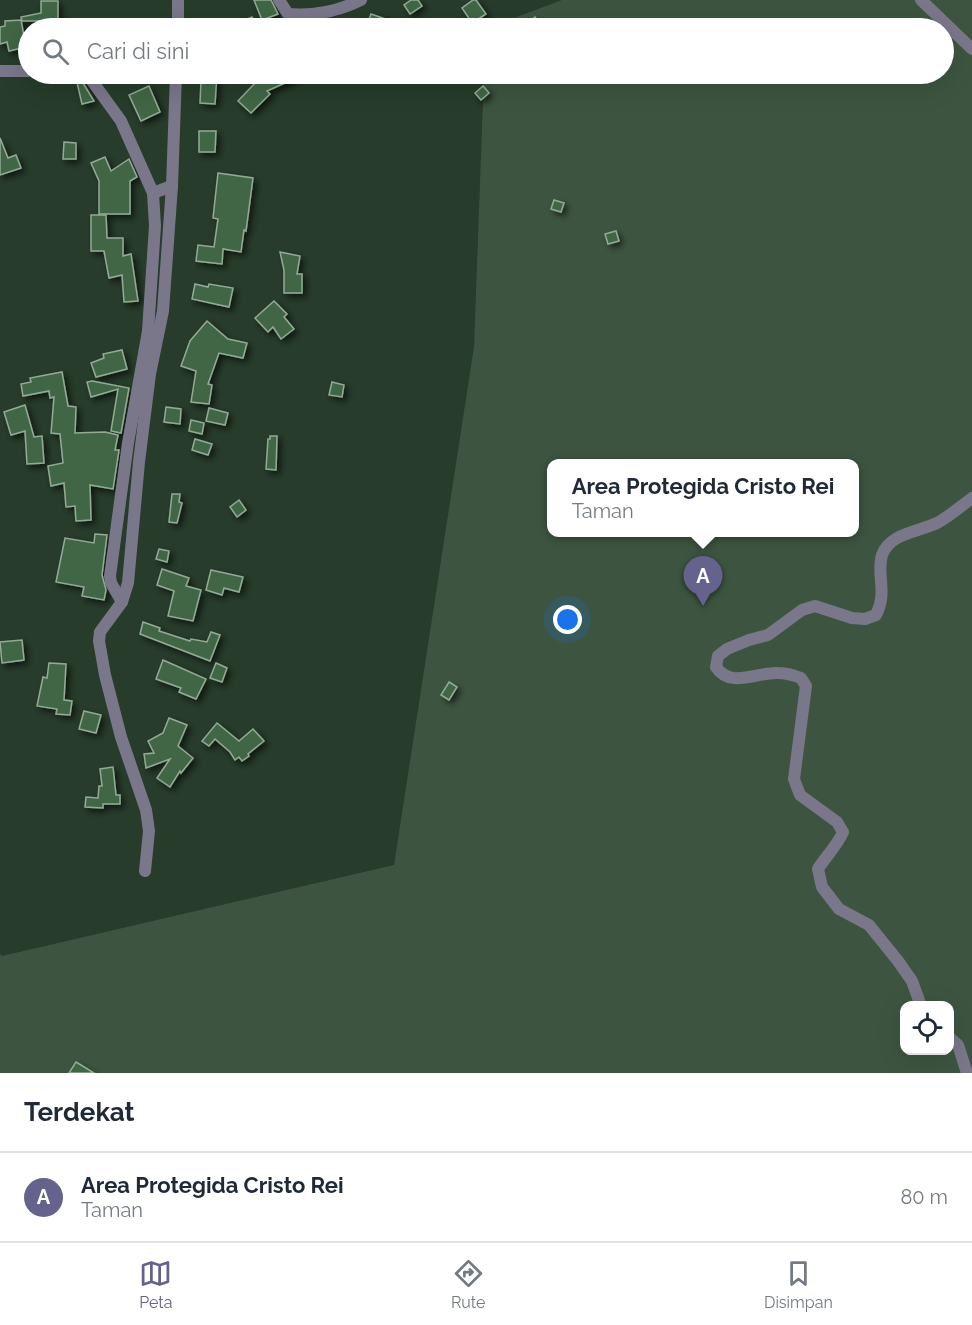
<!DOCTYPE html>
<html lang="id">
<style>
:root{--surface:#fff;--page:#f6f6f7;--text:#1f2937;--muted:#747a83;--line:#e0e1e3;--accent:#65638d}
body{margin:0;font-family:Raleway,sans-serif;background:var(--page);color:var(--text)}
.controls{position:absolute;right:18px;bottom:18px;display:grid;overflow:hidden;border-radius:12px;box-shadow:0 6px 24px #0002}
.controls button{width:54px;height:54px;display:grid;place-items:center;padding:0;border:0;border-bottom:2px solid var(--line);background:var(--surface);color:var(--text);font:30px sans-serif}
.you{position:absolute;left:568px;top:620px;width:21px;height:21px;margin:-15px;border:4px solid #fff;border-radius:50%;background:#1a73e8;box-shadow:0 0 0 9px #1a73e833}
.badge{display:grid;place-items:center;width:39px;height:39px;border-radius:50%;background:var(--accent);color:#fff;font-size:20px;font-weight:700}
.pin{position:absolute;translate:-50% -50px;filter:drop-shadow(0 2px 3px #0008)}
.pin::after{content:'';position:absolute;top:32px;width:21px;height:18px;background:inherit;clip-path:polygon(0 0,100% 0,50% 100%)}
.popup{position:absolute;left:547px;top:459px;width:312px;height:78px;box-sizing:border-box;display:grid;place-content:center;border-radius:12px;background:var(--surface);filter:drop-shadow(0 2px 4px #0005);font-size:20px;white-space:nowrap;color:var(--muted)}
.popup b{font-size:22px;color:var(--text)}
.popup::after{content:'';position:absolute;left:50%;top:100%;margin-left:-12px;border:12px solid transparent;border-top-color:var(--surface)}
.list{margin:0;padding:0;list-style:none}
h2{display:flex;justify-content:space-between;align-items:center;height:78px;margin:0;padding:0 24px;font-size:26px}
h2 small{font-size:20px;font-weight:400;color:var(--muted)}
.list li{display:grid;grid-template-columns:39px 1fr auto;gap:18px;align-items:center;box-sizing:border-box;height:90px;padding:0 24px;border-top:2px solid var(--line)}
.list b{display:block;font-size:22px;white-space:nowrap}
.list p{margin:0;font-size:20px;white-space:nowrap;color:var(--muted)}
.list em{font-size:20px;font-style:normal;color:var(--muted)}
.icon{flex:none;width:33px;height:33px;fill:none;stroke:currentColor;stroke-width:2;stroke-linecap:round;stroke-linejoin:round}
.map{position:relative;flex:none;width:972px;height:1073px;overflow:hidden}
.search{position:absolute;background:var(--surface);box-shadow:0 6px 24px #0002;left:18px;right:18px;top:18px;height:66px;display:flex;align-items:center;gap:15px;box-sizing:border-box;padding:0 21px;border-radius:33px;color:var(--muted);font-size:22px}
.sheet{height:168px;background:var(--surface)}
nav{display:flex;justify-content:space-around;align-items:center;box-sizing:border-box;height:84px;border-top:2px solid var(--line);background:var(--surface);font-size:16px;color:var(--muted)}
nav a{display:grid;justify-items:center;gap:3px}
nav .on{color:var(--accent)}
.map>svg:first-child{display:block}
</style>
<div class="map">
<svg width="972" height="1073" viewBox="0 0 972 1073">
<defs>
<filter id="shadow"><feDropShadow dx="3.5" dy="3.5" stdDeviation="3" flood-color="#0009"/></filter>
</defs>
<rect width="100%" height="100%" fill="#273c2a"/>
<path fill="#3d5540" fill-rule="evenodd" d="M562,0H972V1073H0V954L2,956L394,865L474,347L484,74H944V28H487ZM552,464H855V532H552ZM904,1006H950V1050H904Z"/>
<g fill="#406645" stroke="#93ab96" stroke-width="1.5" filter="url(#shadow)">
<path d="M254,0H271L278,14L262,20Z"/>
<path d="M411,0H418L422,6L410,14L404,5Z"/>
<path d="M473,0H476L486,14L472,23L462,8Z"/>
<path d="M41,1H58V21H22L21,17L41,13Z"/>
<path d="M371,14L391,21L388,28H366Z"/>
<path d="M252,17L257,28H227Z"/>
<path d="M535,17L544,28H521Z"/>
<path d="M21,20L26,47L9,51L7,42L0,44V27L5,26V21Z"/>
<path d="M207,74H217L215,104L200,103L201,81H206Z"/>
<path d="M274,74H305L267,91L270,94L251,113L238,101L255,83Z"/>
<path d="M76,78H80L94,101L82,104Z"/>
<path d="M149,86L160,112L141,121L129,95Z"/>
<path d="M483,86L489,93L481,100L475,93Z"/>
<path d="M199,131H216L215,152H199Z"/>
<path d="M0,138L8,158L16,155L21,168L0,175Z"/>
<path d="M64,142L76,143V159H63Z"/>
<path d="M105,157L111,171L129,159L137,177L130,181V214H99V181L91,163Z"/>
<path d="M218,173L253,178L246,231L244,230L241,252L223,249L222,264L196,261L198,245L214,247L218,219L213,218Z"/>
<path d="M554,200L564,203L561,212L551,209Z"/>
<path d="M91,215H106L107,238H123V256L131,254L138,301L124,302L122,275L109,278L104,251H91Z"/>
<path d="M616,231L619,241L608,244L605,234Z"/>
<path d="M280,252L300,256L297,274H302V293H284V270Z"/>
<path d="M195,284L208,287L209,284L233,288L229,307L192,299Z"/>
<path d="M274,301L287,314L284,317L294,329L281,339L273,327L268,332L255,318Z"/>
<path d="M207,321L228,339L247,343L243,358L219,353L208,384L212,385L209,404L191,402L196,371L181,366L190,341Z"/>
<path d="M122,350L127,369L96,377L91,363L104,358L103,354Z"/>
<path d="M62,372L68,406L76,407L75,433L105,432L118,435L115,450H119L113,489L90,485L91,520L76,521L75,506L66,507L64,483L51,486L48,466L63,463L60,434L51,433L54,397L50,398L49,391L23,396L21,384L31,382L30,378Z"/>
<path d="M92,381L129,388L121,433L111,431L118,389L91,397L87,382Z"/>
<path d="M332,382L344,385L342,397L329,395Z"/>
<path d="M25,405L34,437L42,436L44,463L27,464L25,431L11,435L4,412Z"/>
<path d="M166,407L181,409L180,424L164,422Z"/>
<path d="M209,408L228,413L225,425L206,421Z"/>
<path d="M191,420L204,423L202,434L189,431Z"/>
<path d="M270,436H277L276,470L266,469L268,439H270Z"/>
<path d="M195,439L212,444L208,455L192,450Z"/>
<path d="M172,494H180L179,502L182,503L177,523L169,522Z"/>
<path d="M239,500L246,510L237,517L230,507Z"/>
<path d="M95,534L107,535L102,575L106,590L104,600L82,596L84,587L56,582L65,538L94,543Z"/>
<path d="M159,549L169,551L167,562L156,559Z"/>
<path d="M162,569L189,578L186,586L201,590L193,621L168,616L174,591L157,585Z"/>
<path d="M211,570L243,577L239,592L224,588L222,595L206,590Z"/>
<path d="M143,622L160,628L159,631L190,641L191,639L207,642L211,632L220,635L210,661L140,634Z"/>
<path d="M22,640L24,660L2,663L0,642Z"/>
<path d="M163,660L206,679L196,699L179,692L181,688L156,679Z"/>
<path d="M49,663L66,664L64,700L72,701L70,715L56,714L57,709L37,706L43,677L47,678Z"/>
<path d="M216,663L227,668L222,682L210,678Z"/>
<path d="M449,682L457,687L449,700L441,695Z"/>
<path d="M84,711L101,715L96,733L79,729Z"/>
<path d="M169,718L187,725L178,746L193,758L181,773L180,771L170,787L157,778L170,759L146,768L144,754L154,753L148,741L163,733Z"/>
<path d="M217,723L239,741L253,729L264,741L248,754L249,756L242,761L239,757L235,760L230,752L215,739L209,746L202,741Z"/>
<path d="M113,767L116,795H120V804H103V808L85,807L86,797L98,798L99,786H102L100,769Z"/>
<path d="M76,1062L94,1073H69Z"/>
</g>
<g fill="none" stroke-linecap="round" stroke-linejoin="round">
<g stroke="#7b778b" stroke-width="12">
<path d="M178,0V28"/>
<path d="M279,0L288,14C313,16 339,11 361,0"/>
<path d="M921,0L972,49"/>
<path d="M0,71H28"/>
<path d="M87,74L121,121L153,193L155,226L148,331L128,443L110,576L111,583L122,602"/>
<path d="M153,193L172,186L176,74"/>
<path d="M145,871L149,831L146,810L121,737L105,675L99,641L100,632L122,602L128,583L139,462L150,374L163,311L172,186"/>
<path d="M921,1006L912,981L898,961L869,925L839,909L822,887L818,869C826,856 837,846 843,832L837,822L800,795L794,779L806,686L801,678C793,675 785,673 778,673C756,672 731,689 716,667L718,656L727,649L749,640L768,635L802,610L815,606L852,618L865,619L876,615C888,591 876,576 882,555C890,533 918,532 937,523C950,516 961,506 972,498"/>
<path d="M950,1038L958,1045L967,1073"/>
</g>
</g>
</svg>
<div class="controls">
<button><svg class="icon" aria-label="locate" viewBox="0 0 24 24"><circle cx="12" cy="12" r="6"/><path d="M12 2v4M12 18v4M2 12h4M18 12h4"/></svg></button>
</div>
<div class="you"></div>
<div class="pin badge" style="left:703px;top:606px">A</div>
<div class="popup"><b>Area Protegida Cristo Rei</b>Taman</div>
<div class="search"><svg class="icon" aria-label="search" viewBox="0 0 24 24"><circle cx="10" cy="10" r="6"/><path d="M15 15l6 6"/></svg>Cari di sini</div>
</div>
<section class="sheet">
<h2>Terdekat<small></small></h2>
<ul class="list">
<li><span class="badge">A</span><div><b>Area Protegida Cristo Rei</b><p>Taman</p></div><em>80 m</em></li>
</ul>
</section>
<nav>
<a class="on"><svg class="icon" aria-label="map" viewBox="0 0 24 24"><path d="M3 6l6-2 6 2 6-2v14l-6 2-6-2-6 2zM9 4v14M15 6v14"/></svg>Peta</a>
<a><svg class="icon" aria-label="directions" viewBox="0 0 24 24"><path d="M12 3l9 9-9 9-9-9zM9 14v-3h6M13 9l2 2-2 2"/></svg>Rute</a>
<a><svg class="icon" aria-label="saved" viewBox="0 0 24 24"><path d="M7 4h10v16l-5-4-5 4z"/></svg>Disimpan</a>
</nav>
